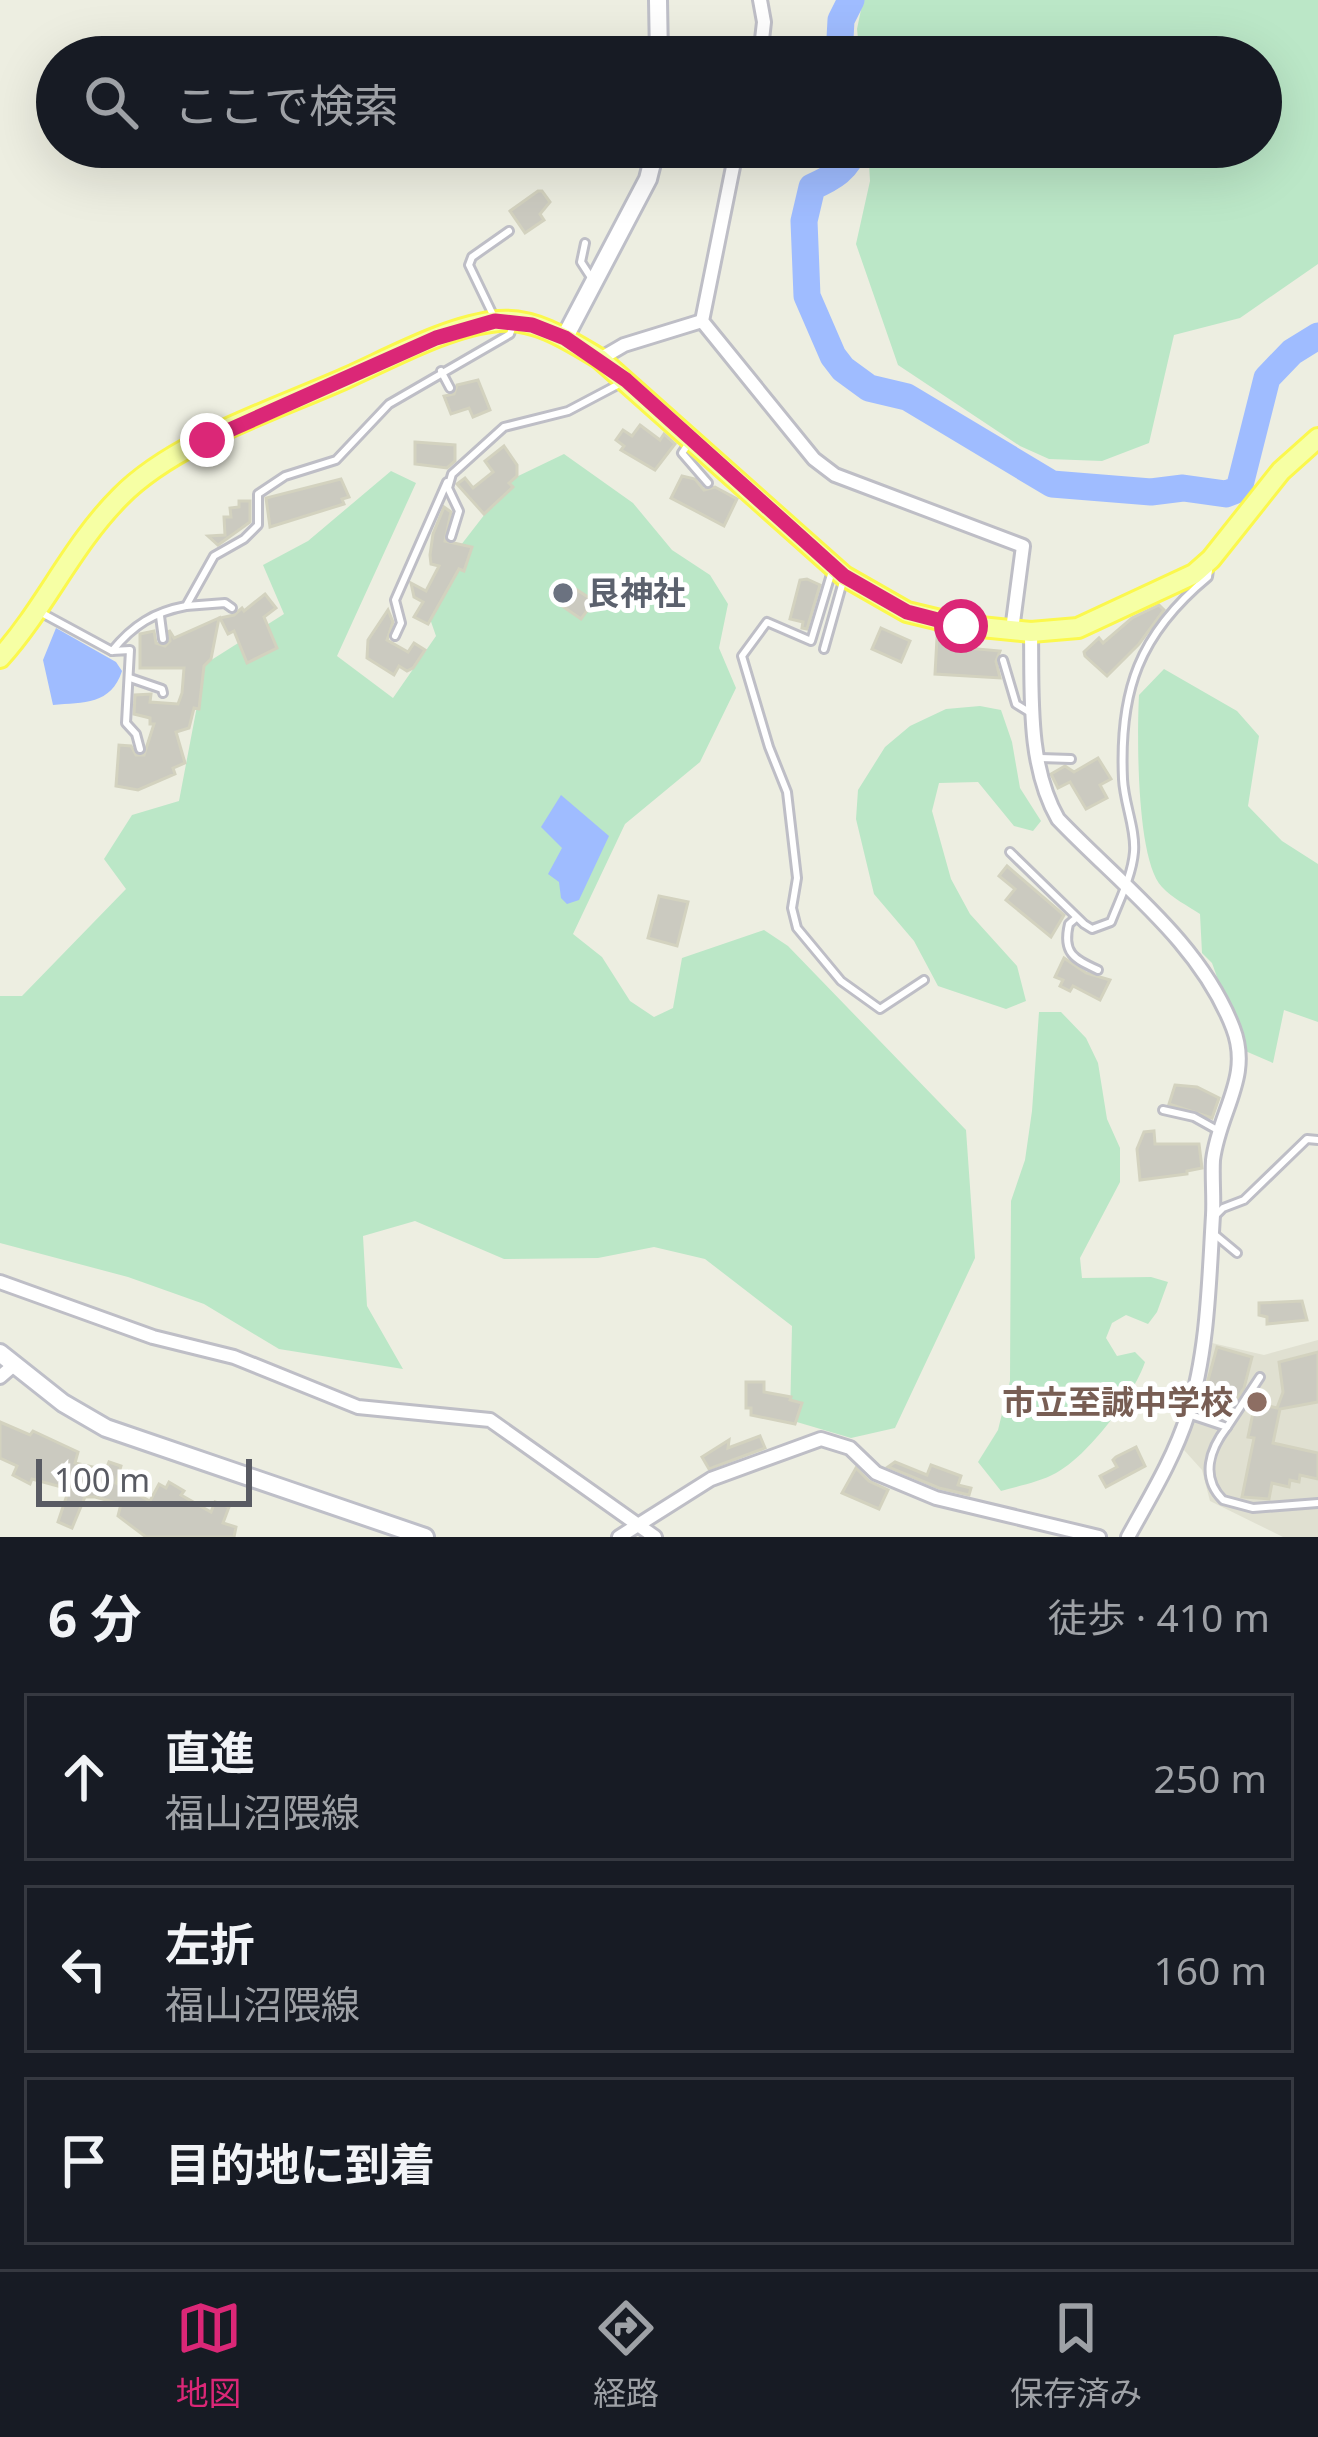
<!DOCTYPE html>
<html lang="ja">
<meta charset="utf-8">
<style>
:root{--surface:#171b24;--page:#20242c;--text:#f1f3f6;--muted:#9ea1a6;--line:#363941;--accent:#db2777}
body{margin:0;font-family:"Noto Sans","Noto Sans JP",sans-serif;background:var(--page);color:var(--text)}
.scale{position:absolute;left:36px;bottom:30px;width:216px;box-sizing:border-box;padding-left:12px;border:6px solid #595b63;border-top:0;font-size:33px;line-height:42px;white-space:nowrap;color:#595b63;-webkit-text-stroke:9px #fff;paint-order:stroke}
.stop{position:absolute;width:36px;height:36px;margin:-27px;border:9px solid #db2777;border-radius:50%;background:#fff}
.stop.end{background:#db2777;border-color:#fff;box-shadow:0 3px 12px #0008}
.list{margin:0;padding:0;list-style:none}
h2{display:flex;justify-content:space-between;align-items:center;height:156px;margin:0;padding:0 48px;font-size:51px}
h2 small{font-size:39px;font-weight:400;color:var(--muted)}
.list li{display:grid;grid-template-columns:78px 1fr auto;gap:36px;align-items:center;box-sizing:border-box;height:168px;margin:0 24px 24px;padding:0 24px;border:3px solid var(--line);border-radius:0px}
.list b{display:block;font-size:45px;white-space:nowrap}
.list p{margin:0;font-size:39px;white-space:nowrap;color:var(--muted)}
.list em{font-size:39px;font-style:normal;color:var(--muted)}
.icon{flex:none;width:66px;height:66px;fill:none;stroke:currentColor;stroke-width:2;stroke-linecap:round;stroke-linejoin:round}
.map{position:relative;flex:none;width:1318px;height:1537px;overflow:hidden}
.search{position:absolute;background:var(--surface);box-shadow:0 12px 48px #0002;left:36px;right:36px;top:36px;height:132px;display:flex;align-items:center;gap:30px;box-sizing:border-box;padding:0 42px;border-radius:66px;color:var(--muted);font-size:45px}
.sheet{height:732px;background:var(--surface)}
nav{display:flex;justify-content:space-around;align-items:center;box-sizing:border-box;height:168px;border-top:3px solid var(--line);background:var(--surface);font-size:33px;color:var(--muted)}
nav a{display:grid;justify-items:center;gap:6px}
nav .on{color:var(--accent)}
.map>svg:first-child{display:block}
</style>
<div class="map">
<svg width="1318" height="1537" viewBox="0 0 1318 1537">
<rect width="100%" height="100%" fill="#edeee1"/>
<path fill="#e0e0d1" d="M1318,1340V1537H1283L1210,1501L1202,1470L1184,1450L1212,1343L1264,1355Z"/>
<g fill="#bbe7c7">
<path d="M863,0H1318V264L1240,318L1174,335L1149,443L1102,461L1049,459L1020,446L898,365L856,244L870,181L868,147H1261V57H860L857,29Z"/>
<path d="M564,454L633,503L672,550L710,575L728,604L719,648L736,688L700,762L625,824L573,934L602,957L630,1001L654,1017L673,1008L682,958L764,930L788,946L966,1130L975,1258L895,1428L851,1438L790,1420L792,1326L705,1259L654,1247L598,1258L504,1259L415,1221L363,1236L367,1306L403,1369L279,1349L204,1304L128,1277L0,1243V996H22L126,889L104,859L132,815L179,801L205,664L284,614L263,565L308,541L391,471L416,483L337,656L393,698L436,636L428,613L461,545L512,479Z"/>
<path d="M1164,669L1237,711L1259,736L1248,806L1282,841L1318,864V1022L1284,1010L1273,1063L1243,1050L1212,963L1202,953L1200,914C1188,906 1172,898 1162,887C1136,860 1137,734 1139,695Z"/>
<path d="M980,706L1001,710L1012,742L1020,788L1041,821L1033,831L1014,826L978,782L939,783L932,811L951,879L970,914L1017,966L1026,1001L1006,1009L938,986L914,941L874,894L856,819L858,790L885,747L910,726L946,709Z"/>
<path d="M1039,1012H1061L1086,1038L1098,1063L1107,1119L1120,1148V1182L1080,1258L1082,1278L1151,1277L1168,1282L1157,1312L1148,1324L1126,1315L1112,1323L1106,1338L1117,1356L1135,1352L1145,1362C1134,1395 1088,1456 1056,1473C1040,1482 1018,1486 1001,1491L978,1462L998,1430L1010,1381L1011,1201L1025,1160L1032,1111Z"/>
</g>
<g fill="#9fbcff">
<path d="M56,628L116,662L122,671C111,705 84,702 53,705L43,660Z"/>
<path d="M561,795L609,836L579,900L567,904L561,898L559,882L548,874L562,848L541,827Z"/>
</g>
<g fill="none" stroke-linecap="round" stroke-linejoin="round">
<g stroke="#9fbcff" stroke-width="27">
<path d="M839,57L841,20L851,0"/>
<path d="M854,147C849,169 832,178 812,187L804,221L807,296L833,356L843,369L869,388L907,397L1052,484L1151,492L1183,488L1226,494L1239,489L1267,378L1292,352L1318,336"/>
</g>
</g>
<g fill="#cbcac0" stroke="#d3d2bf" stroke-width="3">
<path d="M538,191H542L550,202L540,214L544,220L525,233L510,211Z"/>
<path d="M478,380L490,410L473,417L469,408L451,414L444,396L454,394L457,385Z"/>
<path d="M640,425L660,440L664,434L675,444L655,470L621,450L624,446L616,440L623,430L632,436Z"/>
<path d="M415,442L455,445V461L447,468L415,464Z"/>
<path d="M504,446L517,465V476L509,483L513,487L484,514L457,484L465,478L473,488L493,472L485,461Z"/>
<path d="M682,476L695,479L704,490L715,487L737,499L724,526L671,498Z"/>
<path d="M341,479L349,497L342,499L344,504L270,527L266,498Z"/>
<path d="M239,501H250V522L218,545L208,536L225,535L224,517H231L230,508L239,507Z"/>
<path d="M444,507L451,512L445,541L472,547L464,571L459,569L428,624L414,617L423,602L414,597L411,583L426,591L439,566L431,564L430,555L433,534Z"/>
<path d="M807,579L820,585L807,629L802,628L803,622L790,619L800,580Z"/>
<path d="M565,582L594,601L581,619L555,601Z"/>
<path d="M265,594L276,608L264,617L277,648L247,663L234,631L228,634L220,618L234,615L242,608L244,611Z"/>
<path d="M1159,605L1164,610L1139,644L1107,676L1085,656L1084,652L1099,638L1103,643L1132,618Z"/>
<path d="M388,610L393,622L387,640L408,652L414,643L425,650L413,668L407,671L399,666L394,675L367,658L368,640Z"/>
<path d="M219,618L211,659L204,666L199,709L194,708L189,728L176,732L185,763L173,768L175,774L138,790L116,786L119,745L131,746L136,755H144L154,724H150V718L134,714L135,695L151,694L150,702L178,704L182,693L184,668H140V634L154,631L156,643L165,646L170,641L169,630L174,638Z"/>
<path d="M881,628L910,641L901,662L872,649Z"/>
<path d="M937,638L955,639V647L1000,651L996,661L1000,678L935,674Z"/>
<path d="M1098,758L1111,779L1100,785L1107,798L1086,809L1070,782L1058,788L1051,774L1065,766L1074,772Z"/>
<path d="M1007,866L1064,915L1051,937L1006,900L1015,889L999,876Z"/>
<path d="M659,896L688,902L677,946L648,938Z"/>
<path d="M1064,958L1086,973L1110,980L1100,1000L1073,986L1070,991L1060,986L1063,980L1055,977Z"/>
<path d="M1175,1085L1197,1087L1219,1098L1212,1118L1169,1104Z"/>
<path d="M1154,1131L1155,1144H1199L1202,1168L1187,1171V1174L1140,1180L1137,1149L1144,1132Z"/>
<path d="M1302,1301L1307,1320L1267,1324V1317L1259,1315V1303Z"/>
<path d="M1217,1347L1252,1357L1244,1388L1236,1400L1205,1391Z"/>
<path d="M1318,1352V1402L1280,1409L1273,1443L1318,1453V1479L1300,1475L1299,1482L1290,1480L1289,1487L1272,1483L1269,1499L1242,1497L1254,1438L1248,1437L1255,1403L1277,1408L1283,1392L1279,1362Z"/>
<path d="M746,1382H764V1392L791,1397L790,1400L802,1403L795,1424L751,1415V1408H746Z"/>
<path d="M0,1422L30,1435L33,1431L78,1452L75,1463L106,1470L109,1462L121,1466L116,1483L150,1501L159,1484L166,1488L169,1482L184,1491L181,1495L211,1512L215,1502L229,1507L223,1523L236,1527L234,1537H146L118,1516L121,1504L95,1497H85L72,1528L58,1522L69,1489L32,1479L30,1484L13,1475L17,1466L0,1458Z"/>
<path d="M760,1436L765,1448L709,1469L702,1457L729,1440L728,1448Z"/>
<path d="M1136,1447L1145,1466L1106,1487L1100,1476L1117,1467L1113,1460L1116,1457Z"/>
<path d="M895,1462L927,1475L931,1465L961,1476L958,1485L971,1488L969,1495L939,1488L888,1467Z"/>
<path d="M856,1468L869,1481L888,1490L879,1509L842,1493Z"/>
</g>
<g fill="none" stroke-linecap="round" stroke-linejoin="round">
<defs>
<g id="lane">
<path d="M585,243L581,262L592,279"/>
<path d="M494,317L469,265L472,257L509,231"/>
<path d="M441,371L450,388"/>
<path d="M689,443L682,453L708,483"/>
<path d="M451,537L459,511L448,488L452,474L504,427L568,411L623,382"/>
<path d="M832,571L811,641L767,622L742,656L769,747L787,792L797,878L792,908L797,928L841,981L880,1009L924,980"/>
<path d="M186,606L225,603L232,608"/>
<path d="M40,612L112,651L130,650L126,723L136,734L140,749"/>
<path d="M160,616L163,639"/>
<path d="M395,636L401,623L395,600L447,482"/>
<path d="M824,649L844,578"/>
<path d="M112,651C133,625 154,612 186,606L214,556L244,539L258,525V494L285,476L336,460L389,404L510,334L514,323"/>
<path d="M1003,660L1016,704L1029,712"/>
<path d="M130,678L162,689L163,693"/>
<path d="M1040,758L1071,759"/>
<path d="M1010,852L1084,924L1092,929L1111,922C1119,901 1132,876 1134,852C1136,829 1124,803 1123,779C1119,691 1139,634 1208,577L1209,570"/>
<path d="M1076,918L1069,924C1062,953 1074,959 1098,970"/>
<path d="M1163,1110L1194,1117L1219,1131"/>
<path d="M1216,1215L1223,1208L1244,1200L1307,1139L1318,1140"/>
<path d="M1213,1233L1237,1253"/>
<path d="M1188,1414L1227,1427C1210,1449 1200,1477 1223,1500L1253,1508L1318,1503"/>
<path d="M1227,1427L1260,1377"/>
</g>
<g id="street">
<path d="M760,0L764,22L760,57"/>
<path d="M737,147L702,321L814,459L835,475L1023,546L1012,630"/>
<path d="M600,359L624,345L702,321"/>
<path d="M1031,632C1032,694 1027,765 1058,819C1120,884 1200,942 1233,1028C1252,1077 1219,1111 1213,1160C1212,1178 1214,1197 1213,1215C1209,1280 1208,1352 1188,1414C1174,1458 1150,1497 1128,1537"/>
<path d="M0,1282L153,1337L234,1357L358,1407L490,1420L655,1537"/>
<path d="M0,1377L15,1364"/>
<path d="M619,1537L711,1479L821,1439L850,1448L876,1473L936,1498L1099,1537"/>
</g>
<g id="secondary">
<path d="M658,0L659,57"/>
<path d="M565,337L648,179L656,147"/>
<path d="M0,1353L63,1403L106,1428L425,1537"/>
</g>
<path id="primary" d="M0,658C45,608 72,545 120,497C175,441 275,410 346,378C391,358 450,325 499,321C536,318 570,341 600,359L844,576L907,612L961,625L1031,632L1078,628L1194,574L1211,559L1281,471L1318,438"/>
</defs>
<use href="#lane" stroke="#bebec6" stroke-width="12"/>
<use href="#street" stroke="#bebec6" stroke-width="18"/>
<use href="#secondary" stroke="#bebfc8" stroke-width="22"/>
<use href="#primary" stroke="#fbf84d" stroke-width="24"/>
<use href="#lane" stroke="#fff" stroke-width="6"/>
<use href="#street" stroke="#fff" stroke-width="12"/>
<use href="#secondary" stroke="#fff" stroke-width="16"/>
<use href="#primary" stroke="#f6ffa4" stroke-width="18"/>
</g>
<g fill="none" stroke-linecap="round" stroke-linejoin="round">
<path stroke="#db2777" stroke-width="15" d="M207,440L436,338L495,321L532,325L565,338L626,380L844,576L907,612L961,626"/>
</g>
<circle fill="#6b7280" stroke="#fff" stroke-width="4.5" cx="563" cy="593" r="12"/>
<circle fill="#8d6e63" stroke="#fff" stroke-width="4.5" cx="1257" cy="1402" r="12"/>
<g text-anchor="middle" stroke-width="10" stroke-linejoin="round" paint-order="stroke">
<g font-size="33" font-weight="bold" fill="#5b616d" stroke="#fff" text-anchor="start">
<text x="587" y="605">艮神社</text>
</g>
<g font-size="33" font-weight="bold" fill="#785e54" stroke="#fff" text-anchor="end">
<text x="1233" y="1414">市立至誠中学校</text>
</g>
</g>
</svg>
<div class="scale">100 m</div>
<div class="stop" style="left:961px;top:626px"></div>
<div class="stop end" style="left:207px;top:440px"></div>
<div class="search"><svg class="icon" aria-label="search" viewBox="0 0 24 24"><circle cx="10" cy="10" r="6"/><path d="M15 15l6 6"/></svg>ここで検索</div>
</div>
<section class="sheet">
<h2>6 分<small>徒歩 · 410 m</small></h2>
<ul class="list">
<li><svg class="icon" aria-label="ahead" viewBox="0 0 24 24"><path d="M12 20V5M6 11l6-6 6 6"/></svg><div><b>直進</b><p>福山沼隈線</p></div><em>250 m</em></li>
<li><svg class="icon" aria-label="left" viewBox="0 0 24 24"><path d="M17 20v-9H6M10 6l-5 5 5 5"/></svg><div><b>左折</b><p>福山沼隈線</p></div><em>160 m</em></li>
<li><svg class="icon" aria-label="arrive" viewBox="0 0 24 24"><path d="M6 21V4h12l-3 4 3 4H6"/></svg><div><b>目的地に到着</b></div></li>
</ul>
</section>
<nav>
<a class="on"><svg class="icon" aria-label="map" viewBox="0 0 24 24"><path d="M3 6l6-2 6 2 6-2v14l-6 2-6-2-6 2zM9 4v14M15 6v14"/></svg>地図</a>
<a><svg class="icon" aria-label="directions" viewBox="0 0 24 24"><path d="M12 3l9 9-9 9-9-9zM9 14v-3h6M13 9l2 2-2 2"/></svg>経路</a>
<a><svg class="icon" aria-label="saved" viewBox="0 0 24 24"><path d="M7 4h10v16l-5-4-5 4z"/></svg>保存済み</a>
</nav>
